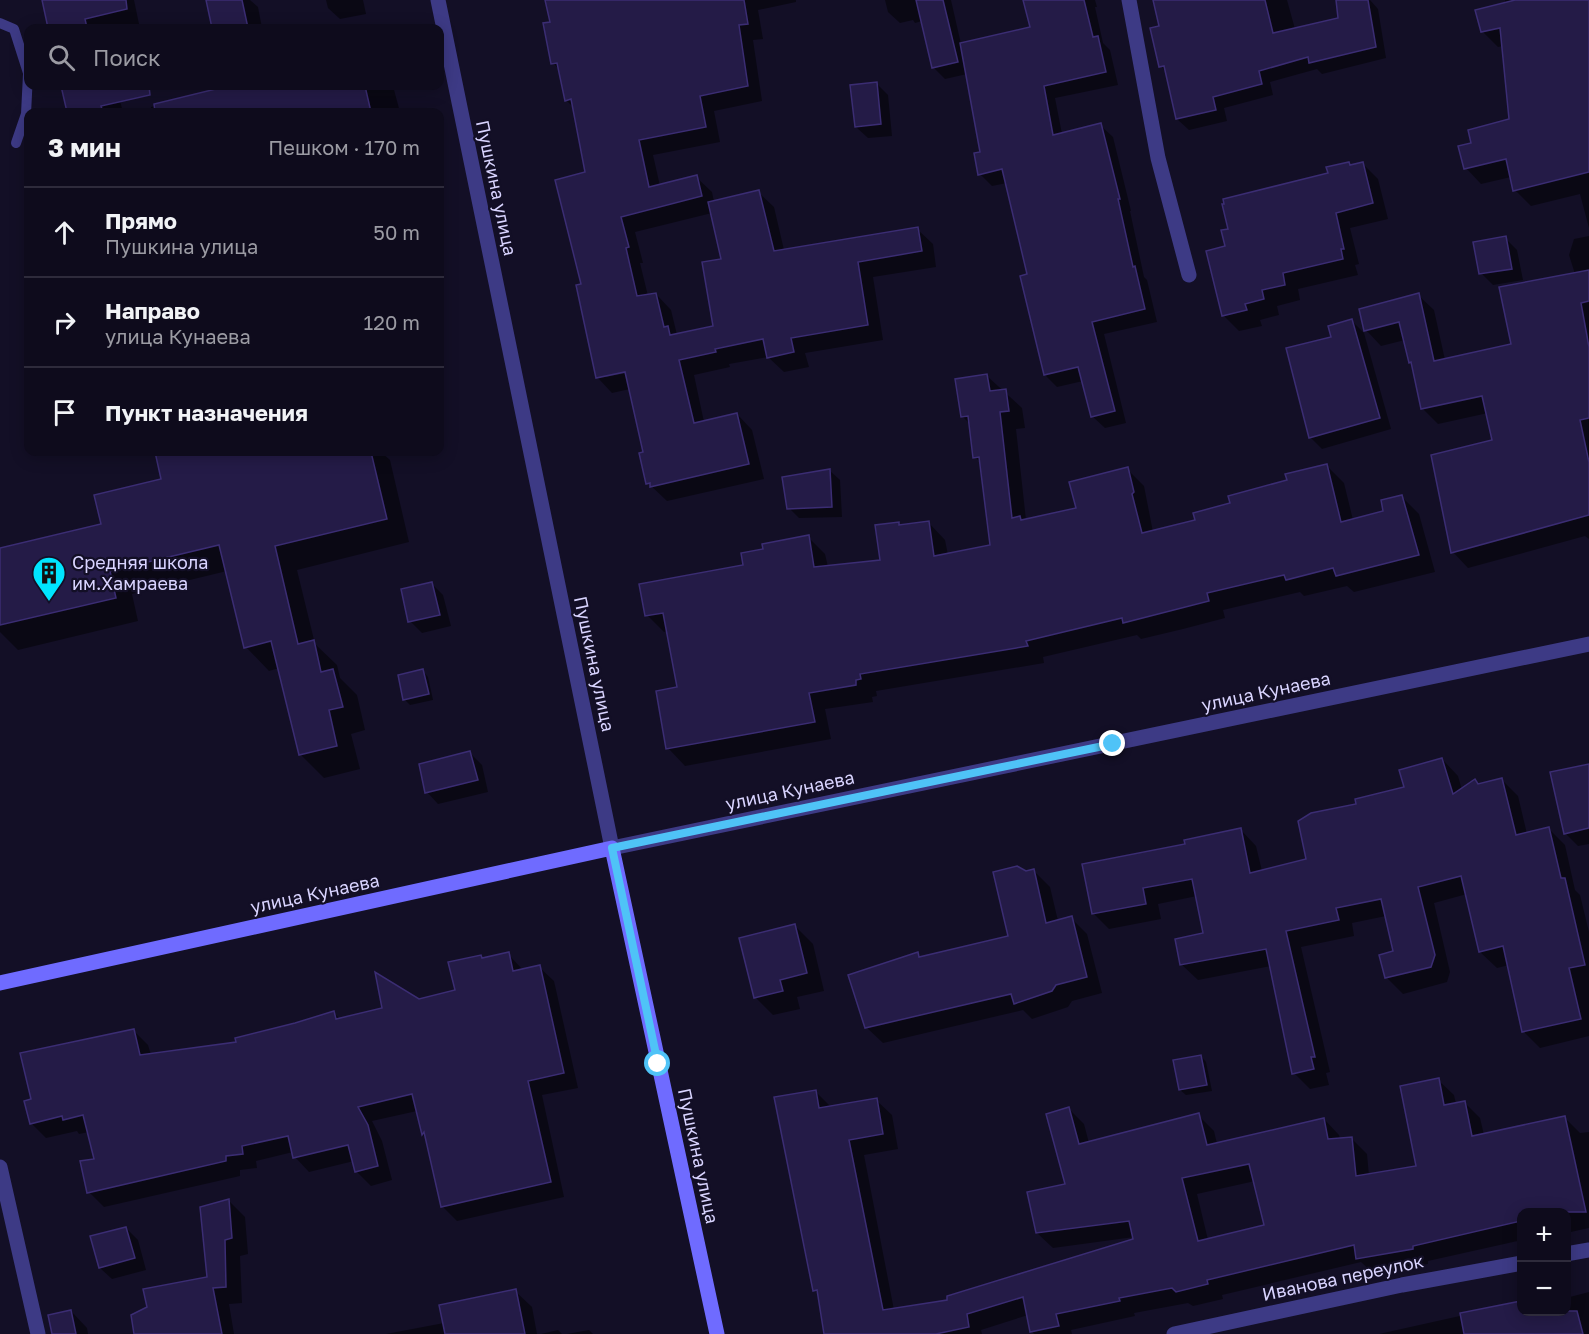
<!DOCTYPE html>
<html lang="ru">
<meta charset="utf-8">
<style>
:root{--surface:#0e0b1c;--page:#171425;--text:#f1f3f6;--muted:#9b9ba3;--line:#2e2b3b}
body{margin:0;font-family:"Golos Text",sans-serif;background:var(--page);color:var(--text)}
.controls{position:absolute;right:18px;bottom:18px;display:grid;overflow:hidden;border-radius:12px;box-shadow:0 3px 15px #0003}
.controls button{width:54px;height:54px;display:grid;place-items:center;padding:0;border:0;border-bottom:2px solid var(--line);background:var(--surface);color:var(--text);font:30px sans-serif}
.stop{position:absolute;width:18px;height:18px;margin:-14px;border:4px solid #4fc3f7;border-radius:50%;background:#fff}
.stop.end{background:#4fc3f7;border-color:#fff;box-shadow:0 2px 6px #0008}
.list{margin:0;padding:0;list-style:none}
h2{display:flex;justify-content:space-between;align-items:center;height:78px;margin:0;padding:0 24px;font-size:26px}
h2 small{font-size:20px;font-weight:400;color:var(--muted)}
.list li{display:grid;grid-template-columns:39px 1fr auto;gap:18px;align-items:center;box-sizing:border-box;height:90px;padding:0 24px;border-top:2px solid var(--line)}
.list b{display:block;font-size:22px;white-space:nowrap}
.list p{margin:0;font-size:20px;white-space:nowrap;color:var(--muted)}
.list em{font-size:20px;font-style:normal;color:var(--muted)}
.icon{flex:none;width:33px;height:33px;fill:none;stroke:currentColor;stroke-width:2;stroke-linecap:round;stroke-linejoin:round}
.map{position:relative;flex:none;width:1589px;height:1334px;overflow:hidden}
.search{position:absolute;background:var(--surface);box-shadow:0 3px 15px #0003;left:24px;top:24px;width:420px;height:66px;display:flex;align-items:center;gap:15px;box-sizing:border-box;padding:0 21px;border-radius:12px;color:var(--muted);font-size:22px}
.panel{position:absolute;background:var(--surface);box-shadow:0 3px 15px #0003;left:24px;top:108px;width:420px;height:348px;border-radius:12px}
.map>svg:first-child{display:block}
</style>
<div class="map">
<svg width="1589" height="1334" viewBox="0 0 1589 1334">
<rect width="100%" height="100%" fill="#130f26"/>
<g fill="#0007" fill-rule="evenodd">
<path d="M42,0H134L139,24L122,28H49Z"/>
<path d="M208,0H250L258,7L262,28H215Z"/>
<path d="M326,0H363L366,14L340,19L328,8Z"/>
<path d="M547,0H796V2L758,10L763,39L753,40L762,101L714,111L720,142L653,155L660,186L696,177L712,192L714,202L758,192L774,207L784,250L917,229L933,244L936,267L873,277L883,340L805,353L809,367L784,372L768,357L729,364L730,367L694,375L704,422L737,414L752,430L764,479L667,501L648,483L644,454L630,389L612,393L597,377L583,285L587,173L575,109L566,100L560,70L553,63L552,23ZM712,213L722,260L714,327L677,335L671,310L656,294L648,296L640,263H643L635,232ZM632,369V372L606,377V374Z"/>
<path d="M885,0H951L961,44L1032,28L1025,0H1095L1097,7H1095L1103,43L1110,50L1118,85L1055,98L1062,134L1100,125L1113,137L1131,211H1130L1144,277L1147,280L1157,322L1104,334L1126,423L1105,428L1092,416L1083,381L1057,387L1045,375L1029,275L1007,183L992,186L980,174L981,153L967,74L945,79L933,67L922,21L915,23L913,20L900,23L888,12Z"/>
<path d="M1154,0H1287L1295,29L1340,19L1351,0H1370L1378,9L1386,58L1322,74L1317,69L1270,82L1273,95L1224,108L1227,121L1189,130L1177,119L1166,72L1161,66V27Z"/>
<path d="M1505,0H1589V228L1580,194L1531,206L1515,190L1511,177L1481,184L1466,168L1472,144L1510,120L1503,46L1498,47L1483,32L1477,11L1505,4Z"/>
<path d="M876,83L888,95L892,136L868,138L856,127Z"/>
<path d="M62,86H116L123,112H69Z"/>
<path d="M234,86H393L400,112H152L151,107Z"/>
<path d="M1348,163L1351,166L1362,163L1378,179L1388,219L1350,228L1359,264L1355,265L1358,275L1298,289L1300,300L1277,306L1279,315L1260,320L1262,326L1239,331L1223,315L1229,230Z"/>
<path d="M1589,236V539L1585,536L1468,568L1453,552L1494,441L1488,413L1438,424L1422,408L1413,365L1410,362L1405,340L1381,346L1366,330L1418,295L1434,310L1445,360L1513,345L1575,274L1569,255L1574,239Z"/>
<path d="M1505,238L1517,250L1523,280L1493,285L1481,273Z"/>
<path d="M1352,321L1364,333L1391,429L1322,449L1310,437L1333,338Z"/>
<path d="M987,376L1022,408L1025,428L1016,429L1026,520L1077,509L1127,469L1144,486L1153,532L1196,521L1232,504L1327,466L1344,483L1353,520L1385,512L1402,497L1419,514L1435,572L1354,592L1347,586L1304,596L1300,592L1223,610L1225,618L1183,629L1141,639L1137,635L1043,657L1044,663L876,691L877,696L872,697L873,702L825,709L831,739L685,766L668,748L679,688L668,631L664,632L647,615L745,566L764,550L808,537L825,554L828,567L882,561L898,523L901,526L928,522L945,540L948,555L991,546L982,464L975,457L971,425L963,417Z"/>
<path d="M156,452H381L390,460L409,542L297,570L315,644L337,665L340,678L357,695L365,730L351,734L360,769L324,778L300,754L279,668L269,671L246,647L227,571L132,594L138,621L18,650L0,632V550L102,525L163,480Z"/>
<path d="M829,470L840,480L842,517L799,518L789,508Z"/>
<path d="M431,583L443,595L451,626L422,633L410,621Z"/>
<path d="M423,671L428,677L433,700L410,705L404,699Z"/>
<path d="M470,753L482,765L488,792L438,804L427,792Z"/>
<path d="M1442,759L1458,776L1462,790L1502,780L1518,796L1527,834L1549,829L1565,845L1575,890L1580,895L1589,932V1036L1540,1048L1524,1032L1509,965L1497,968L1480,952L1467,894L1434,903L1450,972L1447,982L1403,994L1386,977L1395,953L1386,916L1352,923L1354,936L1301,947L1330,1072L1326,1073L1329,1085L1310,1089L1294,1073L1271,966L1198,980L1181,964L1205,934L1197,896L1158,904L1161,919L1109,929L1093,913L1187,846L1240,829L1256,846L1262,871L1308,860L1358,805L1406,788Z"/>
<path d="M1589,765V844L1578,846L1565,833Z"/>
<path d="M1034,871L1050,887L1058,921L1071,918L1087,934L1102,993L1072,1001L1068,1007L1032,1019L1023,1010L883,1043L866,1027L918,954L921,958L1010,937L1026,872Z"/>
<path d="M795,926L813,944L824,991L797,997L800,1009L773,1015L755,997Z"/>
<path d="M508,954L523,970L539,967L554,981L578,1088L542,1095L564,1197L457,1221L442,1206L427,1138L423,1135L417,1111L372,1121L382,1141L392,1180L371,1186L356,1171L354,1161L309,1172L295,1157L293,1152L256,1161L257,1168L240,1170V1176L104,1207L89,1192L95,1160L89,1132L79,1134L77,1131L46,1138L31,1123L33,1100L133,1030L148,1045L151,1055L237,1043L334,1013L341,1020L456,991L481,956L484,959Z"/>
<path d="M1201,1056L1206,1062L1212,1091L1186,1095L1180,1090Z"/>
<path d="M1438,1080L1454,1095L1456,1104L1465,1103L1480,1118L1484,1135L1564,1117L1580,1133L1589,1132V1228L1566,1233V1212H1522V1240L1428,1261V1264L1373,1273L1361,1262L1222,1295L1223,1299L1193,1306L1188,1303L1134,1313L1135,1316L1071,1330L1072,1334H1034L1032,1331L1028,1315L981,1330L982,1334H826L819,1295L815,1290V1091L831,1107L876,1100L892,1115L898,1149L864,1155L894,1310L949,1301L1134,1240V1237L1053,1248L1037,1233L1066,1185L1069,1109L1084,1124L1089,1143L1198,1115L1214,1131L1217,1144L1324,1119L1339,1135L1340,1139L1351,1138L1367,1154L1369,1176L1418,1167ZM1255,1181L1266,1226L1208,1240L1197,1194Z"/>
<path d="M229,1201L245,1217L248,1254L240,1256L242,1303L229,1304L234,1334H135L209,1279Z"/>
<path d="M126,1228L138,1240L146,1270L112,1279L100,1268Z"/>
<path d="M515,1291L532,1307L537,1334H386L444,1323Z"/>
<path d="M1589,1292V1334H1379L1518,1303L1522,1306V1312H1566V1298Z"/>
<path d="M71,1311L87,1328L88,1334H54Z"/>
<path d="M558,1330L562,1334H541Z"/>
<path d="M589,1330L593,1334H567Z"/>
</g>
<g fill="#241b47" stroke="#3b2d73" stroke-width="1.5" fill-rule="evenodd">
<path d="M42,0H126L127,9L85,19L87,28H48Z"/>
<path d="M206,0H242L248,28H212Z"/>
<path d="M545,0H744L748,24L739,25L748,86L700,96L706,127L639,140L649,187L697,175L702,196L621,217L629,247L626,248L637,296L656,293L664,327L668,326L670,335L713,326L702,262L721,259L708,202L759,190L774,251L918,227L922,251L858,262L868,325L791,338L794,352L767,358L763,339L715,349L716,352L679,360L694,423L737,413L749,464L650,487V483L646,484L639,453L643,452L625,372L596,378L576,285L581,284L555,180L585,172L571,99L565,101L557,63L551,64L543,23L550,22Z"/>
<path d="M916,0H943L958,62L932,68Z"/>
<path d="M1023,0H1084L1093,37L1098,36L1106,72L1044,86L1053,135L1101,123L1120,199H1118L1133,267L1135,266L1145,309L1092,322L1115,411L1091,417L1078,367L1044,375L1020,276L1027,274L1002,169L978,175L974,153L980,152L960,43L1030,27Z"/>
<path d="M1153,0H1265L1273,33L1338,18L1336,0H1368L1376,47L1309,63L1308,57L1259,71L1262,84L1213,97L1216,110L1176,119L1164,66L1159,67L1150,28L1159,26Z"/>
<path d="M1515,0H1589V172L1513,191L1506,159L1464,169L1458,146L1471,143L1468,130L1509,119L1500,28L1481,32L1475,10Z"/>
<path d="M877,82L881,124L855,127L850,85Z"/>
<path d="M61,86H149L150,95L101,106L103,112H67Z"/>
<path d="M228,86H365L371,112H155L154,104Z"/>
<path d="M1349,162L1350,165L1363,162L1373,203L1336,213L1344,249H1341L1343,259L1283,273L1285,285L1262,290L1264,299L1245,304L1247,310L1222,316L1206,251L1225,246L1221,230L1228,229L1222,204H1224L1223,199L1328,173L1326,167Z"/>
<path d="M1506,236L1512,269L1479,274L1473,242Z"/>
<path d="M1589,270V301L1581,303L1589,347V418L1580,420L1589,462V515L1451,553L1431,455L1492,440L1482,396L1421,409L1411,362L1409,363L1399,322L1364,331L1359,309L1419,293L1434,361L1511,344L1499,287Z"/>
<path d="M1352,319L1380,418L1309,438L1286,348L1331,337L1328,326Z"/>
<path d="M987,374L990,391L1006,389L1009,411L1000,412L1012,518L1020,516L1021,520L1076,508L1069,482L1128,467L1134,492L1132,494L1142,533L1195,520L1193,513L1230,503L1228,496L1287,480L1285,474L1327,464L1341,522L1383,511L1381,500L1402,495L1419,555L1336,576L1333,568L1286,580L1284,575L1207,593L1209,601L1123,623L1122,618L1026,641L1028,646L860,674L861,679L856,680V685L809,693L815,722L666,749L656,691L677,687L663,613L645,616L639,584L743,565L741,553L763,549L762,544L809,535L814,567L880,560L875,525L899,522V525L929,521L934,556L990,545L979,457L973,458L968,416L961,417L955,379Z"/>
<path d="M155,452H371L387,519L275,546L298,644L314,640L321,672L333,669L343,707L329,710L337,746L299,755L271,641L244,648L219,545L110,571L116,598L0,625V548L101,524L94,495L161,479Z"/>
<path d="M830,469L832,507L787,509L782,477Z"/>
<path d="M432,582L440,615L408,622L401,589Z"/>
<path d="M423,669L429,694L403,700L398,675Z"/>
<path d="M470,751L478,780L425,793L419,764Z"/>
<path d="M1442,758L1453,794L1475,779L1478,784L1502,778L1516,835L1549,827L1561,878H1565L1585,965L1569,968L1581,1019L1522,1032L1503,946L1479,952L1461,876L1418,887L1435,955L1431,967L1385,978L1379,955L1393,951L1381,899L1336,908L1339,920L1286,931L1315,1057H1311L1314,1069L1292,1074L1266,949L1180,965L1175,939L1203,933L1192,879L1143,888L1146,904L1092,914L1082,864L1185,844L1184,840L1241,828L1250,873L1306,859L1298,821L1311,813L1356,804L1355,799L1404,787L1399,770Z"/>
<path d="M1589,764V828L1564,834L1550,772Z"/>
<path d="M1017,866L1026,871L1034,869L1046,923L1072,916L1087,977L1056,985L1052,991L1014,1004L1011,994L865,1028L848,975L918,952L919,957L1008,936L993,872Z"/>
<path d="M795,924L807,973L780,980L783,991L754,998L739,938Z"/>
<path d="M509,952L513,971L540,965L564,1073L528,1081L551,1182L441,1207L424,1132L422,1135L412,1094L358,1107L368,1125L378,1166L355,1172L348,1145L293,1158L288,1136L242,1146L243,1154L226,1156V1161L87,1193L80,1161L94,1159L83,1115L63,1120L62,1116L30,1124L24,1101L31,1099L20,1053L134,1029L140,1055L236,1042L235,1038L295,1023L334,1011L336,1019L382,1008L375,972L419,999L455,990L448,962L481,955L482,958Z"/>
<path d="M1201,1055L1207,1085L1179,1090L1173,1060Z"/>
<path d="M1439,1078L1444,1105L1465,1101L1472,1136L1565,1116L1586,1212H1521V1221L1413,1246V1249L1356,1259L1354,1245L1207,1280L1208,1284L1176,1292L1172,1288L1119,1298L1120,1301L1056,1314L1059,1326L1030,1332L1023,1297L967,1314L969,1327L936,1334H824L817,1290L813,1291L774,1097L816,1090L819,1108L877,1098L883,1134L849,1140L883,1310L947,1300V1296L1133,1239L1129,1221L1036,1233L1027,1192L1065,1184L1046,1114L1069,1107L1079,1144L1199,1113L1207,1145L1324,1118L1328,1139L1352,1137L1356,1176L1416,1166L1400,1086ZM1249,1164L1264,1225L1198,1241L1182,1178Z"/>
<path d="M229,1199L232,1238L225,1240L226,1287L213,1288L222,1334H134L131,1315L147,1307L143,1289L207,1277L200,1207Z"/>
<path d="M126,1227L135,1258L99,1268L90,1236Z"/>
<path d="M516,1289L525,1334H445L439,1305Z"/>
<path d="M1521,1301V1311H1577L1583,1334H1464L1460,1313Z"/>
<path d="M71,1310L76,1334H52L48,1315Z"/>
</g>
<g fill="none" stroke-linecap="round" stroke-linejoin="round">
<g stroke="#3d3a85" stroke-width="10">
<path d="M0,23L14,29L28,73"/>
<path d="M16,143L26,114L28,74"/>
</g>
<g stroke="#3d3a85" stroke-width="15">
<path d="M1129,0L1158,158L1189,275"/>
<path d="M612,848L1589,644"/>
<path d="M0,1167L38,1334"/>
<path d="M1566,1254L1589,1250"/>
<path d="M1174,1334L1402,1285L1522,1263"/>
</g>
<path stroke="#3d3a85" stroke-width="15" d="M438,0L612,848"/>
<path stroke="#6f6bff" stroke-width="15" d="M0,983L612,848L717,1334"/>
</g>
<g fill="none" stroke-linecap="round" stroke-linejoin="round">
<path stroke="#4fc3f7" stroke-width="8" d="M658,1064L612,848L1113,744"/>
</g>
<defs>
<symbol id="building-pin" viewBox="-11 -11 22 30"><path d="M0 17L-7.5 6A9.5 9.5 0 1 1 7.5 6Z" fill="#00e5ff" stroke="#130f26"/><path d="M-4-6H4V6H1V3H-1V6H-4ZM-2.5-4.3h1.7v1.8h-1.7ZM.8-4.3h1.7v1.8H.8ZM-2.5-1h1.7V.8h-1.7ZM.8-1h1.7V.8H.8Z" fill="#111"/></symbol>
</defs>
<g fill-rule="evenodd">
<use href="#building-pin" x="30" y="554" width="38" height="52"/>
</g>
<g text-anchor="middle" stroke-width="4.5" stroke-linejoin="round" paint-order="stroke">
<g font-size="18" fill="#d9d4ff" stroke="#130f26">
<text transform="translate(496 188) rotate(78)" y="6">Пушкина улица</text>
<text transform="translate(594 664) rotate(78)" y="6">Пушкина улица</text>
<text transform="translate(1266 692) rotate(-12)" y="6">улица Кунаева</text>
<text transform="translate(790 791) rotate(-12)" y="6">улица Кунаева</text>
<text transform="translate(315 894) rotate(-12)" y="6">улица Кунаева</text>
<text transform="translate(698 1156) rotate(78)" y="6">Пушкина улица</text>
<text transform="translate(1343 1278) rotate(-12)" y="6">Иванова переулок</text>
</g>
<g font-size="18" fill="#d9d4ff" stroke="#130f26" text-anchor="start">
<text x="72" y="569">Средняя школа<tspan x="72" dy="21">им.Хамраева</tspan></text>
</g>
</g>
</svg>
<div class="controls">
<button>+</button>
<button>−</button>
</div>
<div class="stop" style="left:658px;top:1064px"></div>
<div class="stop end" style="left:1113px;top:744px"></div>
<div class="search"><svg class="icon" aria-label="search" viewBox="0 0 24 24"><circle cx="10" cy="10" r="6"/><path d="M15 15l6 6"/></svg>Поиск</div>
<section class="panel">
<h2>3 мин<small>Пешком · 170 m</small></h2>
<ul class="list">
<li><svg class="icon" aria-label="ahead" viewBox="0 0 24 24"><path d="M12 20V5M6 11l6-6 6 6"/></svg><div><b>Прямо</b><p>Пушкина улица</p></div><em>50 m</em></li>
<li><svg class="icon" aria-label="right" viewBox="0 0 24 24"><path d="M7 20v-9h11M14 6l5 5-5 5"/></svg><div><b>Направо</b><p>улица Кунаева</p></div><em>120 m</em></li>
<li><svg class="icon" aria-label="arrive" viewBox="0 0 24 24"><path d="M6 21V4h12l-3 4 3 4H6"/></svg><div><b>Пункт назначения</b></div></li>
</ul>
</section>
</div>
